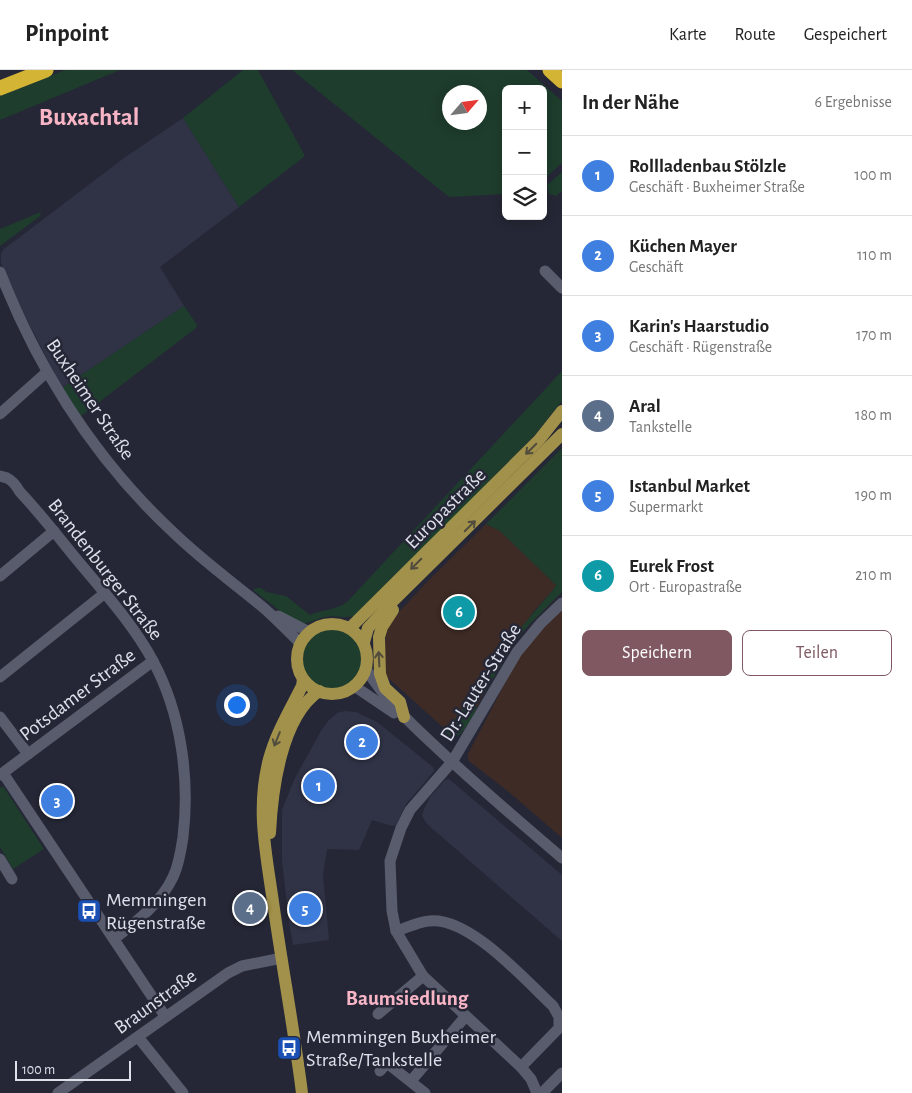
<!DOCTYPE html>
<html lang="de">
<meta charset="utf-8">
<style>
:root{--surface:#fff;--page:#f6f6f6;--text:#222;--muted:#767676;--line:#e0e0e0;--accent:#7f5862}
body{margin:0;font-family:"Alegreya Sans",sans-serif;background:var(--page);color:var(--text)}
.controls{position:absolute;right:15px;top:15px;display:grid;overflow:hidden;border-radius:8px;box-shadow:0 2px 12px #0003}
.controls button{width:45px;height:45px;display:grid;place-items:center;padding:0;border:0;border-bottom:1px solid var(--line);background:var(--surface);color:var(--text);font:25px sans-serif}
.compass{position:absolute;left:442px;top:15px;width:45px;height:45px;border-radius:50%;background:var(--surface);box-shadow:0 2px 12px #0003;rotate:62deg}
.scale{position:absolute;left:15px;bottom:12px;width:116px;box-sizing:border-box;padding-left:5px;border:2px solid #dee0ea;border-top:0;font-size:14px;line-height:18px;white-space:nowrap;color:#dee0ea;-webkit-text-stroke:4px #252736;paint-order:stroke}
.you{position:absolute;left:236px;top:634px;width:18px;height:18px;margin:-12px;border:4px solid #fff;border-radius:50%;background:#1a73e8;box-shadow:0 0 0 8px #1a73e833}
.badge{display:grid;place-items:center;width:32px;height:32px;border-radius:50%;background:var(--accent);color:#fff;font-size:16px;font-weight:700}
.pin{position:absolute;translate:-50% -50%;border:2px solid #fff;box-shadow:0 1px 5px #0006}
.list{margin:0;padding:0;list-style:none}
h2{display:flex;justify-content:space-between;align-items:center;height:65px;margin:0;padding:0 20px;font-size:21px}
h2 small{font-size:16px;font-weight:400;color:var(--muted)}
.list li{display:grid;grid-template-columns:32px 1fr auto;gap:15px;align-items:center;box-sizing:border-box;height:80px;padding:0 20px;border-top:1px solid var(--line)}
.list b{display:block;font-size:19px;white-space:nowrap}
.list p{margin:0;font-size:16px;white-space:nowrap;color:var(--muted)}
.list em{font-size:16px;font-style:normal;color:var(--muted)}
.actions{display:flex;gap:10px;padding:15px 20px}
.actions a{flex:1;padding:11px 0;border:1px solid var(--accent);border-radius:8px;text-align:center;font-size:18px;color:var(--accent)}
.actions .main{background:var(--accent);color:#fff}
.icon{flex:none;width:28px;height:28px;fill:none;stroke:currentColor;stroke-width:2;stroke-linecap:round;stroke-linejoin:round}
.map{position:relative;flex:none;width:562px;height:1023px;overflow:hidden}
header{display:flex;align-items:center;gap:30px;box-sizing:border-box;height:70px;padding:0 25px;background:var(--surface);border-bottom:1px solid var(--line)}
header strong{font-size:24px}
nav{display:flex;gap:28px;margin-inline-start:auto;font-size:18px}
main{display:flex}
aside{flex:1;background:var(--surface)}
.map>svg:first-child{display:block}
</style>
<header>
<strong>Pinpoint</strong>
<nav><a>Karte</a><a>Route</a><a>Gespeichert</a></nav>
</header>
<main>
<div class="map">
<svg width="562" height="1023" viewBox="0 0 562 1023">
<rect width="100%" height="100%" fill="#252736"/>
<g fill="#303346">
<path d="M183,48L239,137L160,197L184,236L62,318L12,220L1,193V184L4,179L124,88Z"/>
<path d="M345,641L356,642L377,652L433,697L434,701L406,734L396,755L392,756L372,750L359,780L327,779L323,805L329,870L293,875L289,853L282,791V740L294,710L321,661L328,651L337,643Z"/>
<path d="M449,709L562,805V871L427,754L422,746L424,739L430,727L445,710Z"/>
</g>
<g fill="#3e2b25">
<path d="M486,454L500,461L556,515L553,520L534,541L481,619L485,622L477,637L469,634L461,641L447,661L386,606L385,576L387,558L396,545L428,511Z"/>
<path d="M562,539V768L510,723L469,691L468,688V684L515,594L530,572Z"/>
</g>
<g fill="#1e3d2d" fill-rule="evenodd">
<path d="M65,0H120L0,50V26Z"/>
<path d="M243,0H258L305,86L239,137L183,48Z"/>
<path d="M292,0H527L562,31V93L543,110V19H506V124L449,127ZM450,22H480V52H450Z"/>
<path d="M562,102V121L556,126L549,124L547,115Z"/>
<path d="M41,142L40,146L0,176V159Z"/>
<path d="M184,236L197,255L196,258L81,346L62,318Z"/>
<path d="M562,301V331L535,365L360,543C349,551 337,544 325,547C315,549 307,555 297,554L253,520L257,518H261L266,522L286,526L310,545C324,539 334,541 347,532Z"/>
<path d="M562,378V522L528,556L515,572L485,622L481,619L506,575L553,520L556,515L500,461L486,454Z"/>
<circle cx="332" cy="589" r="31"/>
<path d="M469,634L477,637C471,650 465,665 450,669L443,665L461,641Z"/>
<path d="M3,716L44,779L13,799L0,777V718Z"/>
</g>
<g fill="none" stroke-linecap="round" stroke-linejoin="round">
<g stroke="#595c6d" stroke-width="11">
<path d="M545,201L562,218"/>
<path d="M0,202C39,301 96,391 175,464C203,491 235,514 265,539C277,550 289,562 300,573"/>
<path d="M0,344L47,302"/>
<path d="M0,406C2,407 5,407 7,408C12,410 17,417 20,422C37,440 53,460 69,480C97,515 131,550 153,591C181,643 190,708 183,767C181,780 179,795 173,807C161,833 136,852 114,869"/>
<path d="M0,506L54,461"/>
<path d="M278,546L309,562"/>
<path d="M366,599C385,629 409,652 435,676C476,715 519,751 562,788"/>
<path d="M0,607L105,523"/>
<path d="M354,616L394,643"/>
<path d="M0,647L28,684"/>
<path d="M3,703L165,946"/>
<path d="M0,705L153,591"/>
<path d="M0,789L12,809"/>
<path d="M396,861C406,858 418,852 429,851C469,846 525,910 553,936L559,947V958L521,997"/>
<path d="M378,944L423,906"/>
<path d="M138,967L183,1023"/>
<path d="M380,1001L387,993L425,1023"/>
<path d="M411,1011L465,947"/>
<path d="M58,1023L228,903L242,896L282,888"/>
<path d="M537,1023L531,1009L521,997L423,906L396,861L392,841L390,791L401,758L410,740L452,692L517,582L541,553L562,533"/>
<path d="M542,1023L562,1003"/>
</g>
<g stroke="#a2914b" stroke-width="12">
<path d="M393,540L382,557L379,567L380,604L385,618L400,632L404,647"/>
<circle cx="332" cy="589" r="35"/>
<path d="M350,558L539,370L562,341"/>
<path d="M364,572L368,558L388,536L562,364"/>
<path d="M270,763C272,721 281,647 319,621"/>
<path d="M302,1023C294,959 282,896 273,832C266,782 256,739 269,689C276,663 290,640 302,616L303,609"/>
</g>
<g stroke="#d3b434" stroke-width="15">
<path d="M550,0L562,11"/>
<path d="M0,18L46,0"/>
</g>
</g>
<defs><path id="oneway-shaft" d="M-6 0H5M1.5-3L5.5 0L1.5 3" fill="none" stroke-width="1.6" stroke-linecap="round" stroke-linejoin="round" transform="scale(1.25)"/></defs>
<g stroke="#514c3d">
<use href="#oneway-shaft" transform="translate(531 379) rotate(135)"/>
<use href="#oneway-shaft" transform="translate(470 456) rotate(-45)"/>
<use href="#oneway-shaft" transform="translate(416 494) rotate(135)"/>
<use href="#oneway-shaft" transform="translate(379 589) rotate(-93)"/>
<use href="#oneway-shaft" transform="translate(277 669) rotate(112)"/>
</g>
<defs>
<symbol id="bus-square" viewBox="-11 -11 22 22"><rect x="-9" y="-9" width="18" height="18" rx="4" fill="#1a4fb4" stroke="#252736"/><path d="M-5-6H5V4H4V6H2V4H-2V6H-4V4H-5ZM-3.5-4V0h7V-4ZM-3.5 1.2v1.5H-2V1.2ZM2 1.2v1.5H3.5V1.2Z" fill="#fff"/></symbol>
</defs>
<g fill-rule="evenodd">
<use href="#bus-square" x="75" y="827" width="28" height="28"/>
<use href="#bus-square" x="275" y="964" width="28" height="28"/>
</g>
<g text-anchor="middle" stroke-width="5" stroke-linejoin="round" paint-order="stroke">
<g font-size="20" fill="#dee0ea" stroke="#252736">
<text transform="translate(91 329) rotate(56)" y="7">Buxheimer Straße</text>
<text transform="translate(445 438) rotate(-45)" y="7">Europastraße</text>
<text transform="translate(106 499) rotate(52)" y="7">Brandenburger Straße</text>
<text transform="translate(480 612) rotate(-58)" y="7">Dr.-Lauter-Straße</text>
<text transform="translate(77 624) rotate(-37)" y="7">Potsdamer Straße</text>
<text transform="translate(155 931) rotate(-36)" y="7">Braunstraße</text>
</g>
<g font-size="20" fill="#dee0ea" stroke="#252736" text-anchor="start">
<text x="106" y="836">Memmingen<tspan x="106" dy="23">Rügenstraße</tspan></text>
<text x="306" y="973">Memmingen Buxheimer<tspan x="306" dy="23">Straße/Tankstelle</tspan></text>
</g>
<g font-size="21" font-weight="bold" fill="#f8b5c6" stroke="#252736">
<text x="407" y="935">Baumsiedlung</text>
</g>
<g font-size="25" font-weight="bold" fill="#f8b5c6" stroke="#252736">
<text x="89" y="55">Buxachtal</text>
</g>
</g>
</svg>
<div class="controls">
<button>+</button>
<button>−</button>
<button><svg class="icon" aria-label="layers" viewBox="0 0 24 24"><path d="M12 4l9 5-9 5-9-5zM3 14l9 5 9-5"/></svg></button>
</div>
<svg class="compass" viewBox="-18 -18 36 36"><path d="M0-13l5 13h-10z" fill="#e53935"/><path d="M0 13l5-13h-10z" fill="#767676"/></svg>
<div class="scale">100 m</div>
<div class="you"></div>
<div class="pin badge" style="left:319px;top:716px;background:#3f7fe0">1</div>
<div class="pin badge" style="left:362px;top:672px;background:#3f7fe0">2</div>
<div class="pin badge" style="left:57px;top:731px;background:#3f7fe0">3</div>
<div class="pin badge" style="left:250px;top:838px;background:#5c6f8a">4</div>
<div class="pin badge" style="left:305px;top:839px;background:#3f7fe0">5</div>
<div class="pin badge" style="left:459px;top:542px;background:#0f9aa8">6</div>
</div>
<aside>
<h2>In der Nähe<small>6 Ergebnisse</small></h2>
<ul class="list">
<li><span class="badge" style="background:#3f7fe0">1</span><div><b>Rollladenbau Stölzle</b><p>Geschäft · Buxheimer Straße</p></div><em>100 m</em></li>
<li><span class="badge" style="background:#3f7fe0">2</span><div><b>Küchen Mayer</b><p>Geschäft</p></div><em>110 m</em></li>
<li><span class="badge" style="background:#3f7fe0">3</span><div><b>Karin's Haarstudio</b><p>Geschäft · Rügenstraße</p></div><em>170 m</em></li>
<li><span class="badge" style="background:#5c6f8a">4</span><div><b>Aral</b><p>Tankstelle</p></div><em>180 m</em></li>
<li><span class="badge" style="background:#3f7fe0">5</span><div><b>Istanbul Market</b><p>Supermarkt</p></div><em>190 m</em></li>
<li><span class="badge" style="background:#0f9aa8">6</span><div><b>Eurek Frost</b><p>Ort · Europastraße</p></div><em>210 m</em></li>
</ul>
<div class="actions"><a class="main">Speichern</a><a>Teilen</a></div>
</aside>
</main>
